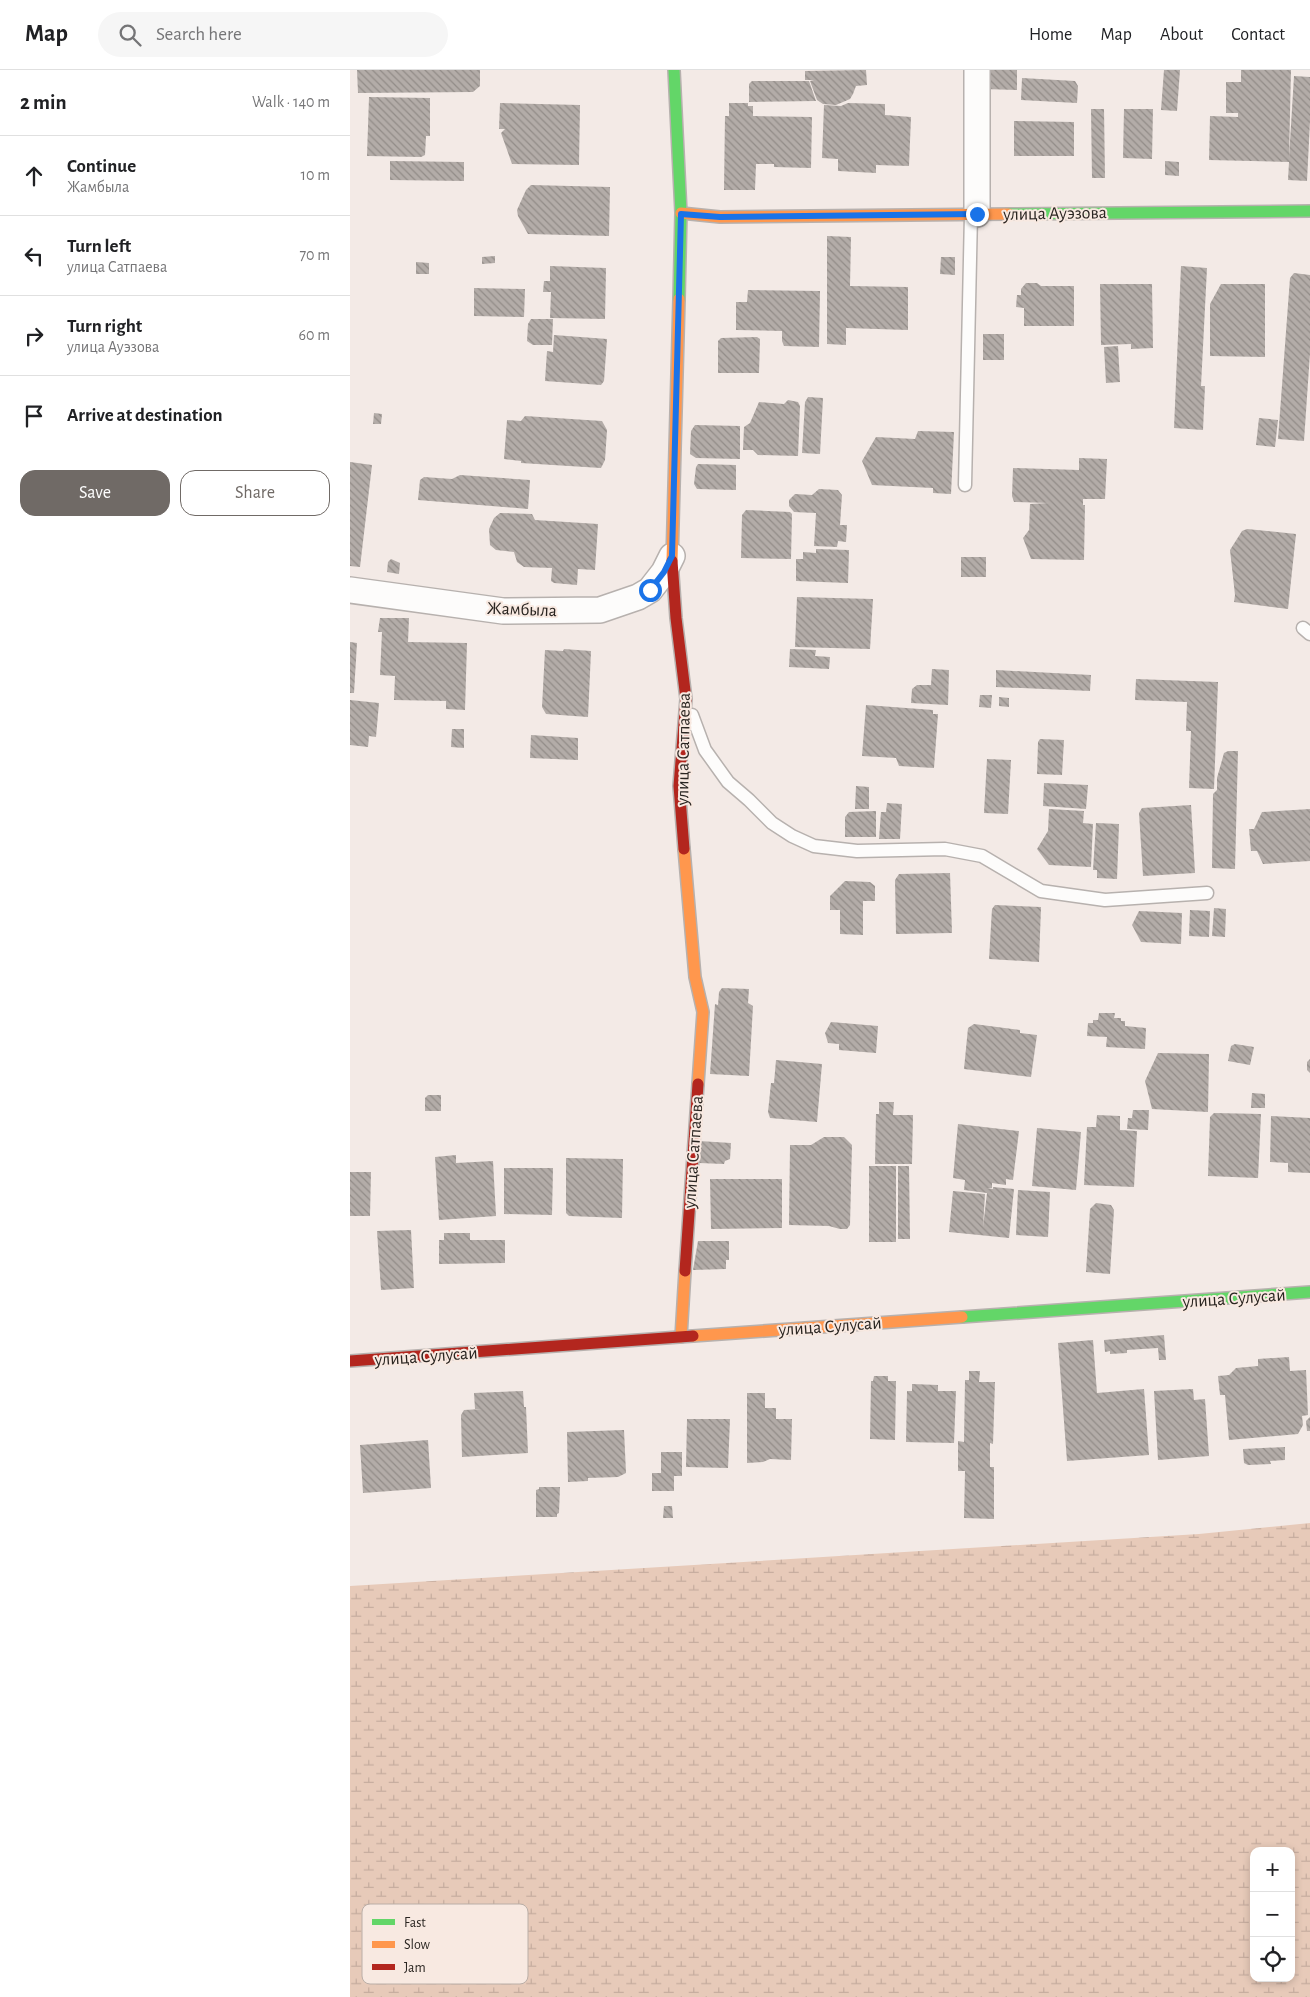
<!DOCTYPE html>
<meta charset="utf-8">
<style>
:root{--surface:#fff;--page:#f6f6f6;--text:#202124;--muted:#757577;--line:#e0e0e0;--accent:#706a66}
body{margin:0;font-family:"Alegreya Sans",sans-serif;background:var(--page);color:var(--text)}
.controls{position:absolute;right:15px;bottom:15px;display:grid;overflow:hidden;border-radius:10px;box-shadow:0 2px 8px #0003}
.controls button{width:45px;height:45px;display:grid;place-items:center;padding:0;border:0;border-bottom:1px solid var(--line);background:var(--surface);color:var(--text);font:25px sans-serif}
.stop{position:absolute;width:15px;height:15px;margin:-11px;border:4px solid #1a73e8;border-radius:50%;background:#fff}
.stop.end{background:#1a73e8;border-color:#fff;box-shadow:0 1px 5px #0008}
.list{margin:0;padding:0;list-style:none}
h2{display:flex;justify-content:space-between;align-items:center;height:65px;margin:0;padding:0 20px;font-size:21px}
h2 small{font-size:16px;font-weight:400;color:var(--muted)}
.list li{display:grid;grid-template-columns:32px 1fr auto;gap:15px;align-items:center;box-sizing:border-box;height:80px;padding:0 20px;border-top:1px solid var(--line)}
.list b{display:block;font-size:19px;white-space:nowrap}
.list p{margin:0;font-size:16px;white-space:nowrap;color:var(--muted)}
.list em{font-size:16px;font-style:normal;color:var(--muted)}
.actions{display:flex;gap:10px;padding:15px 20px}
.actions a{flex:1;padding:11px 0;border:1px solid var(--accent);border-radius:15px;text-align:center;font-size:18px;color:var(--accent)}
.actions .main{background:var(--accent);color:#fff}
.icon{flex:none;width:28px;height:28px;fill:none;stroke:currentColor;stroke-width:2;stroke-linecap:round;stroke-linejoin:round}
.map{position:relative;flex:none;width:960px;height:1927px;overflow:hidden}
header{display:flex;align-items:center;gap:30px;box-sizing:border-box;height:70px;padding:0 25px;background:var(--surface);border-bottom:1px solid var(--line)}
header strong{font-size:24px}
nav{display:flex;gap:28px;margin-inline-start:auto;font-size:18px}
.search{width:350px;height:45px;background:var(--page);display:flex;align-items:center;gap:12px;box-sizing:border-box;padding:0 18px;border-radius:28px;color:var(--muted);font-size:19px}
main{display:flex}
aside{flex:1;background:var(--surface)}
.map>svg:first-child{display:block}
</style>
<header>
<strong>Map</strong>
<div class="search"><svg class="icon" aria-label="search" viewBox="0 0 24 24"><circle cx="10" cy="10" r="6"/><path d="M15 15l6 6"/></svg>Search here</div>
<nav><a>Home</a><a>Map</a><a>About</a><a>Contact</a></nav>
</header>
<main>
<aside>
<h2>2 min<small>Walk · 140 m</small></h2>
<ul class="list">
<li><svg class="icon" aria-label="ahead" viewBox="0 0 24 24"><path d="M12 20V5M6 11l6-6 6 6"/></svg><div><b>Continue</b><p>Жамбыла</p></div><em>10 m</em></li>
<li><svg class="icon" aria-label="left" viewBox="0 0 24 24"><path d="M17 20v-9H6M10 6l-5 5 5 5"/></svg><div><b>Turn left</b><p>улица Сатпаева</p></div><em>70 m</em></li>
<li><svg class="icon" aria-label="right" viewBox="0 0 24 24"><path d="M7 20v-9h11M14 6l5 5-5 5"/></svg><div><b>Turn right</b><p>улица Ауэзова</p></div><em>60 m</em></li>
<li><svg class="icon" aria-label="arrive" viewBox="0 0 24 24"><path d="M6 21V4h12l-3 4 3 4H6"/></svg><div><b>Arrive at destination</b></div></li>
</ul>
<div class="actions"><a class="main">Save</a><a>Share</a></div>
</aside>
<div class="map">
<svg width="960" height="1927" viewBox="0 0 960 1927">
<defs>
<pattern id="wetland-marsh" width="20" height="14" patternUnits="userSpaceOnUse" patternTransform="scale(1.25)"><rect width="20" height="14" fill="#e7cab9"/><path d="M1 5h8M5 5V1M11 12h8M15 12V8" fill="none" stroke="#c6ad9f"/></pattern>
<pattern id="building-back-hatch" width="6" height="6" patternUnits="userSpaceOnUse" patternTransform="scale(1.25)"><rect width="6" height="6" fill="#b3aca8"/><path d="M-1 5l2 2M0 0l6 6M5-1l2 2" fill="none" stroke="#928c88"/></pattern>
</defs>
<rect width="100%" height="100%" fill="#f3eae6"/>
<path fill="url(#wetland-marsh)" fill-rule="evenodd" d="M960,1453V1927H0V1516L849,1464ZM904,1781H941V1908H904Z"/>
<g fill="url(#building-back-hatch)">
<path d="M7,0H130V16L123,22L8,23Z"/>
<path d="M516,0L517,15L506,16L503,24L500,29L486,35L473,34L467,30L460,11L464,10H455V1Z"/>
<path d="M634,0H667V20L633,19Z"/>
<path d="M814,0H830L827,41L811,40Z"/>
<path d="M891,0H941L939,88L944,6L960,7V51L957,111L938,110L939,92L859,90L860,46L888,47V43H876V12H891Z"/>
<path d="M672,8L725,11L728,16L727,33L671,30Z"/>
<path d="M402,11H459L466,31L399,32V14Z"/>
<path d="M19,27L80,28V66H76L75,85L71,87L17,86Z"/>
<path d="M150,33L230,35L229,95L162,94L151,63L155,59H149Z"/>
<path d="M379,33H398V36H403V46L462,47L461,98L424,97V94H406L405,120H374L375,46H379Z"/>
<path d="M498,33L535,34V45L561,47L559,96L526,95V103L488,101V89L472,88L474,35L491,36Z"/>
<path d="M741,39H754L755,108H742Z"/>
<path d="M774,39H803L802,89L773,88Z"/>
<path d="M664,51L724,52V86H664Z"/>
<path d="M40,91L114,92V111L40,110Z"/>
<path d="M815,91L829,92V106L815,105Z"/>
<path d="M181,115L260,117L259,166L178,164L168,146L167,140L176,120Z"/>
<path d="M477,166L501,167L500,216L558,217V260L496,258V275L477,274Z"/>
<path d="M145,186V193L132,194V187Z"/>
<path d="M591,187H605V205L590,204Z"/>
<path d="M66,192L79,193V204H66Z"/>
<path d="M200,196L256,198L255,249L200,248L201,222H193L194,211H200Z"/>
<path d="M831,196L857,198L851,316H855L853,360L824,358Z"/>
<path d="M944,203L960,205V283L954,371L928,369L940,208Z"/>
<path d="M676,213H687L691,216H724V256H674V238L666,237L667,225H671V219Z"/>
<path d="M750,214H802L803,278L781,279V274L751,275Z"/>
<path d="M871,214H915V287L860,286V234Z"/>
<path d="M124,218L175,219L174,247L124,246Z"/>
<path d="M398,220L470,221L469,277L434,276L432,271V261L386,260V232H397Z"/>
<path d="M181,249H203L202,275H183L177,271L178,254Z"/>
<rect x="633" y="264" width="21" height="26"/>
<path d="M204,265L257,269L254,311L251,315L195,311L197,281L203,282Z"/>
<path d="M407,267L410,269L409,303H368V271L371,268Z"/>
<path d="M768,276L770,312L756,313L754,277Z"/>
<path d="M458,327L473,328L470,384L452,383L455,332Z"/>
<path d="M438,330L448,332L450,336L448,386L408,385L403,380H393L394,357L400,353L409,332L434,334Z"/>
<path d="M24,343L32,344L31,354H23Z"/>
<path d="M175,346L252,351L257,360L255,390L251,398L171,393V391L154,389L157,350L171,351Z"/>
<path d="M909,348L928,350L925,377L906,375Z"/>
<path d="M345,355L390,356V389L346,388L340,384L341,361Z"/>
<path d="M568,361L604,362L601,424L583,423V418L522,415L512,391L526,367L565,369Z"/>
<path d="M729,388L757,389L755,429H733V435H735L734,490L681,489L673,468L679,460L680,434L699,433L664,432L662,426L663,398L729,400Z"/>
<path d="M0,392L22,395L10,497L0,496Z"/>
<path d="M348,394L386,395V420L347,419L344,414L346,397Z"/>
<path d="M110,405L180,410L178,439L68,430L70,410L74,407L102,409Z"/>
<path d="M469,419L488,420L492,425L490,455H497L496,472L488,471L487,477L464,476L466,443L444,442L439,436V430L445,424L462,425Z"/>
<path d="M396,440L440,442L442,444L441,489L391,488L392,445Z"/>
<path d="M150,443L182,444L185,450L248,454L245,500L228,499L227,515L204,513L201,511L202,498L174,497L167,492L164,482L146,480L140,475L139,459L144,448Z"/>
<path d="M897,459L946,464L938,539L884,532L885,525L880,480L892,461Z"/>
<path d="M466,479L499,480L498,513L446,511V489H453V482L466,483Z"/>
<rect x="611" y="487" width="25" height="20"/>
<path d="M41,489L50,493L49,504L37,502L38,492Z"/>
<path d="M447,527L523,529L520,579L445,577Z"/>
<path d="M30,548H59L58,572L117,573L115,640L96,639V631L44,630L45,606L30,605L32,562H28Z"/>
<path d="M0,572L7,573L4,623H0Z"/>
<path d="M214,579L241,581L238,647L196,644L192,637L195,580L213,581Z"/>
<path d="M440,579L466,580L465,586L480,587L479,599L439,597Z"/>
<path d="M582,599L599,600L598,635L561,633L562,619L567,615H581Z"/>
<path d="M646,600L741,605L740,621L646,617Z"/>
<path d="M786,609L868,612L864,719L839,718L841,661H836L837,632L785,630Z"/>
<path d="M630,625H642L641,638L629,637Z"/>
<path d="M649,627L659,628V637L649,636Z"/>
<path d="M0,630L29,633L26,667L19,666L18,677L0,675Z"/>
<path d="M516,635L583,640V644H588L584,698L549,696L546,688L512,686Z"/>
<path d="M102,659H114V678L101,677Z"/>
<path d="M181,665L228,668V690L180,688Z"/>
<path d="M690,669L714,670L712,705L687,704L688,672Z"/>
<path d="M878,681H888L885,799L862,798L863,724L867,720V708L874,683Z"/>
<path d="M637,689L661,690L658,744L634,743Z"/>
<path d="M694,713L738,715L736,739L693,736Z"/>
<path d="M506,716L519,717V739H505Z"/>
<path d="M537,733L552,734L550,769H529L531,742H536Z"/>
<path d="M841,735L845,803L793,806L789,743L792,738Z"/>
<path d="M699,739L734,741L733,753L743,754L741,797L699,795L687,779L698,761Z"/>
<path d="M960,739V791L913,794L907,781H901L899,759H904L912,742Z"/>
<path d="M526,741V767H495V747L499,742Z"/>
<path d="M746,753L769,754L767,809L747,808V800H743Z"/>
<path d="M600,803L602,863L546,864L545,810L549,804Z"/>
<path d="M495,811L520,812L525,816V831H513V865L490,864V840H480V826Z"/>
<path d="M645,835L691,837L689,892L639,889L642,839Z"/>
<path d="M864,838L876,839L875,867L862,866Z"/>
<path d="M840,840L860,841L859,867L839,866Z"/>
<path d="M789,841L832,843L831,874L791,872L782,855Z"/>
<path d="M372,918L399,919L398,933L403,936L399,1006L360,1004L365,934L368,935L369,922Z"/>
<path d="M749,943H765L764,948H771V951H775V956L796,958L795,979L756,977L757,967L737,966L738,953H743V950H748Z"/>
<path d="M481,952L528,956L526,983L489,980V974L478,973L475,963Z"/>
<path d="M624,954L670,960V963L687,965L681,1007L614,999L618,958Z"/>
<path d="M885,974L904,977L900,995L878,991L881,976Z"/>
<path d="M808,983L859,984L858,1042L802,1039L795,1011Z"/>
<path d="M960,989V1003L957,1000V992Z"/>
<path d="M426,990L472,994L467,1052L420,1048L418,1042L421,1013H424Z"/>
<path d="M902,1023L915,1024V1038H901Z"/>
<path d="M78,1025H91V1041H75V1028Z"/>
<path d="M529,1032H544L543,1045H563L562,1094H525L526,1044H529Z"/>
<path d="M783,1040H799L798,1060L777,1059L778,1048H782Z"/>
<path d="M864,1043L911,1044L908,1108L858,1106L860,1047Z"/>
<path d="M747,1045L770,1046V1060L787,1061L784,1117L734,1115L737,1057H746Z"/>
<path d="M921,1046L960,1048V1103L938,1102V1093L920,1092Z"/>
<path d="M608,1054L669,1061L663,1110L656,1109V1115L642,1113V1118H637L643,1119V1117L664,1119L659,1168L599,1162L603,1121L635,1124L633,1157L637,1123L614,1120L615,1110L603,1108Z"/>
<path d="M687,1058L731,1062L726,1120L682,1116Z"/>
<path d="M474,1067H494L502,1075L500,1155L497,1159H490L479,1156L439,1155L440,1075H461Z"/>
<path d="M349,1071L381,1073L380,1089L375,1091L374,1094L349,1093Z"/>
<path d="M106,1085V1093L143,1091L146,1146L89,1150L85,1087Z"/>
<path d="M216,1088L273,1089L272,1148L219,1146L216,1143Z"/>
<rect x="519" y="1096" width="27" height="76"/>
<path d="M548,1096H559L560,1169H548Z"/>
<path d="M154,1098H203L202,1145L154,1144Z"/>
<path d="M0,1102H21L20,1146H0Z"/>
<path d="M360,1109H432V1158L361,1159Z"/>
<path d="M668,1120L700,1122L698,1167L666,1165Z"/>
<path d="M746,1133L761,1135L764,1140L760,1204L736,1202L740,1139Z"/>
<path d="M61,1160L64,1218L31,1220L27,1161Z"/>
<path d="M94,1163H120V1170H155V1193L89,1194V1170H94Z"/>
<path d="M348,1171H379V1190H376V1199L343,1200Z"/>
<path d="M814,1265L816,1290H809L808,1278L777,1280V1283L760,1284V1281L755,1282L754,1270Z"/>
<path d="M743,1270L747,1323L794,1319L799,1385L717,1391L708,1273Z"/>
<path d="M939,1287L940,1301L956,1300L958,1345L952,1346L953,1355L948,1364L879,1370L875,1325H870L868,1306L879,1305L886,1298L908,1296V1289Z"/>
<path d="M619,1301H630L629,1312H645L643,1374L640,1373V1397H644V1449L614,1448L615,1401H608V1371L614,1372L615,1310H619Z"/>
<path d="M524,1306H538V1311H546L545,1370L520,1369L521,1311H523Z"/>
<path d="M562,1314L588,1315V1321H606L604,1373L556,1372L557,1321H562Z"/>
<path d="M843,1319L844,1330L855,1329L859,1386L808,1390L804,1321Z"/>
<path d="M173,1321L174,1337H176L178,1383L112,1387L111,1345L114,1340L132,1339H125L124,1323Z"/>
<path d="M397,1323H415V1338H426V1349H442L441,1390L420,1389L413,1392L397,1393Z"/>
<path d="M960,1347V1361H957L956,1351Z"/>
<path d="M337,1349H380L378,1398L336,1397Z"/>
<path d="M274,1360L276,1403L268,1407L238,1408V1411L218,1412L217,1362Z"/>
<path d="M78,1370L81,1418L13,1423L10,1375Z"/>
<path d="M935,1377V1390L920,1391L921,1394L898,1395L894,1393L893,1379Z"/>
<path d="M311,1382H332V1406H324V1421H302V1403H311Z"/>
<path d="M189,1417H210L209,1443L207,1444V1447H186V1420L189,1419Z"/>
<path d="M314,1436H322L323,1448H313Z"/>
</g>
<g fill="none" stroke-linecap="round" stroke-linejoin="round">
<defs>
<g id="lane">
<path d="M615,415L621,144"/>
<path d="M953,558L960,564"/>
<path d="M342,645L355,680L378,712L399,730L422,753L442,766L464,776L507,781L595,779L632,786L691,821L755,830L857,823"/>
</g>
<g id="street">
<path d="M627,144V0"/>
<path d="M0,520L153,541L250,540L288,527L300,520L314,502L322,486"/>
</g>
<g id="fast">
<path d="M324,0L331,143L329,229"/>
<path d="M659,144L960,141"/>
<path d="M612,1247L960,1222"/>
</g>
<g id="slow">
<path d="M331,143L370,147L659,144"/>
<path d="M322,491L329,229"/>
<path d="M334,779L345,907L353,942L348,1014"/>
<path d="M343,1266L612,1247"/>
<path d="M331,1267L335,1201"/>
</g>
<g id="jam">
<path d="M322,491L326,548L336,629L329,716L334,779"/>
<path d="M335,1201L348,1014"/>
<path d="M0,1291L343,1266"/>
</g>
</defs>
<use href="#lane" stroke="#b7b1ae" stroke-width="15"/>
<use href="#street" stroke="#b7b1ae" stroke-width="28"/>
<use href="#fast" stroke="#b7b1ae" stroke-width="14"/>
<use href="#slow" stroke="#b7b1ae" stroke-width="14"/>
<use href="#jam" stroke="#b7b1ae" stroke-width="14"/>
<use href="#lane" stroke="#fdfcfb" stroke-width="12"/>
<use href="#street" stroke="#fdfcfb" stroke-width="25"/>
<use href="#fast" stroke="#63d668" stroke-width="11"/>
<use href="#slow" stroke="#ff974d" stroke-width="11"/>
<use href="#jam" stroke="#b3261e" stroke-width="11"/>
</g>
<g fill="none" stroke-linecap="round" stroke-linejoin="round">
<path stroke="#1a73e8" stroke-width="6" d="M300,520L314,502L322,486L331,144L370,147L627,144"/>
</g>
<g text-anchor="middle" stroke-width="4" stroke-linejoin="round" paint-order="stroke">
<g font-size="18" fill="#2a2521" stroke="#f8e9e1">
<text transform="translate(705 143) rotate(-1)" y="6">улица Ауэзова</text>
<text transform="translate(172 539) rotate(2)" y="6">Жамбыла</text>
<text transform="translate(333 679) rotate(-89)" y="6">улица Сатпаева</text>
<text transform="translate(343 1082) rotate(-86)" y="6">улица Сатпаева</text>
<text transform="translate(884 1228) rotate(-4)" y="6">улица Сулусай</text>
<text transform="translate(480 1256) rotate(-4)" y="6">улица Сулусай</text>
<text transform="translate(76 1286) rotate(-4)" y="6">улица Сулусай</text>
</g>
</g>
<rect x="12" y="1834" width="166" height="80" rx="8" fill="#f8e9e1" stroke="#baaea7" stroke-width="1"/>
<rect x="22" y="1849" width="23" height="6" fill="#63d668"/>
<rect x="22" y="1871" width="23" height="7" fill="#ff974d"/>
<rect x="22" y="1894" width="23" height="6" fill="#b3261e"/>
<g font-size="14" fill="#2a2521">
<text x="54" y="1857">Fast</text>
<text x="54" y="1879">Slow</text>
<text x="54" y="1902">Jam</text>
</g>
</svg>
<div class="controls">
<button>+</button>
<button>−</button>
<button><svg class="icon" aria-label="locate" viewBox="0 0 24 24"><circle cx="12" cy="12" r="6"/><path d="M12 2v4M12 18v4M2 12h4M18 12h4"/></svg></button>
</div>
<div class="stop" style="left:300px;top:520px"></div>
<div class="stop end" style="left:627px;top:144px"></div>
</div>
</main>
